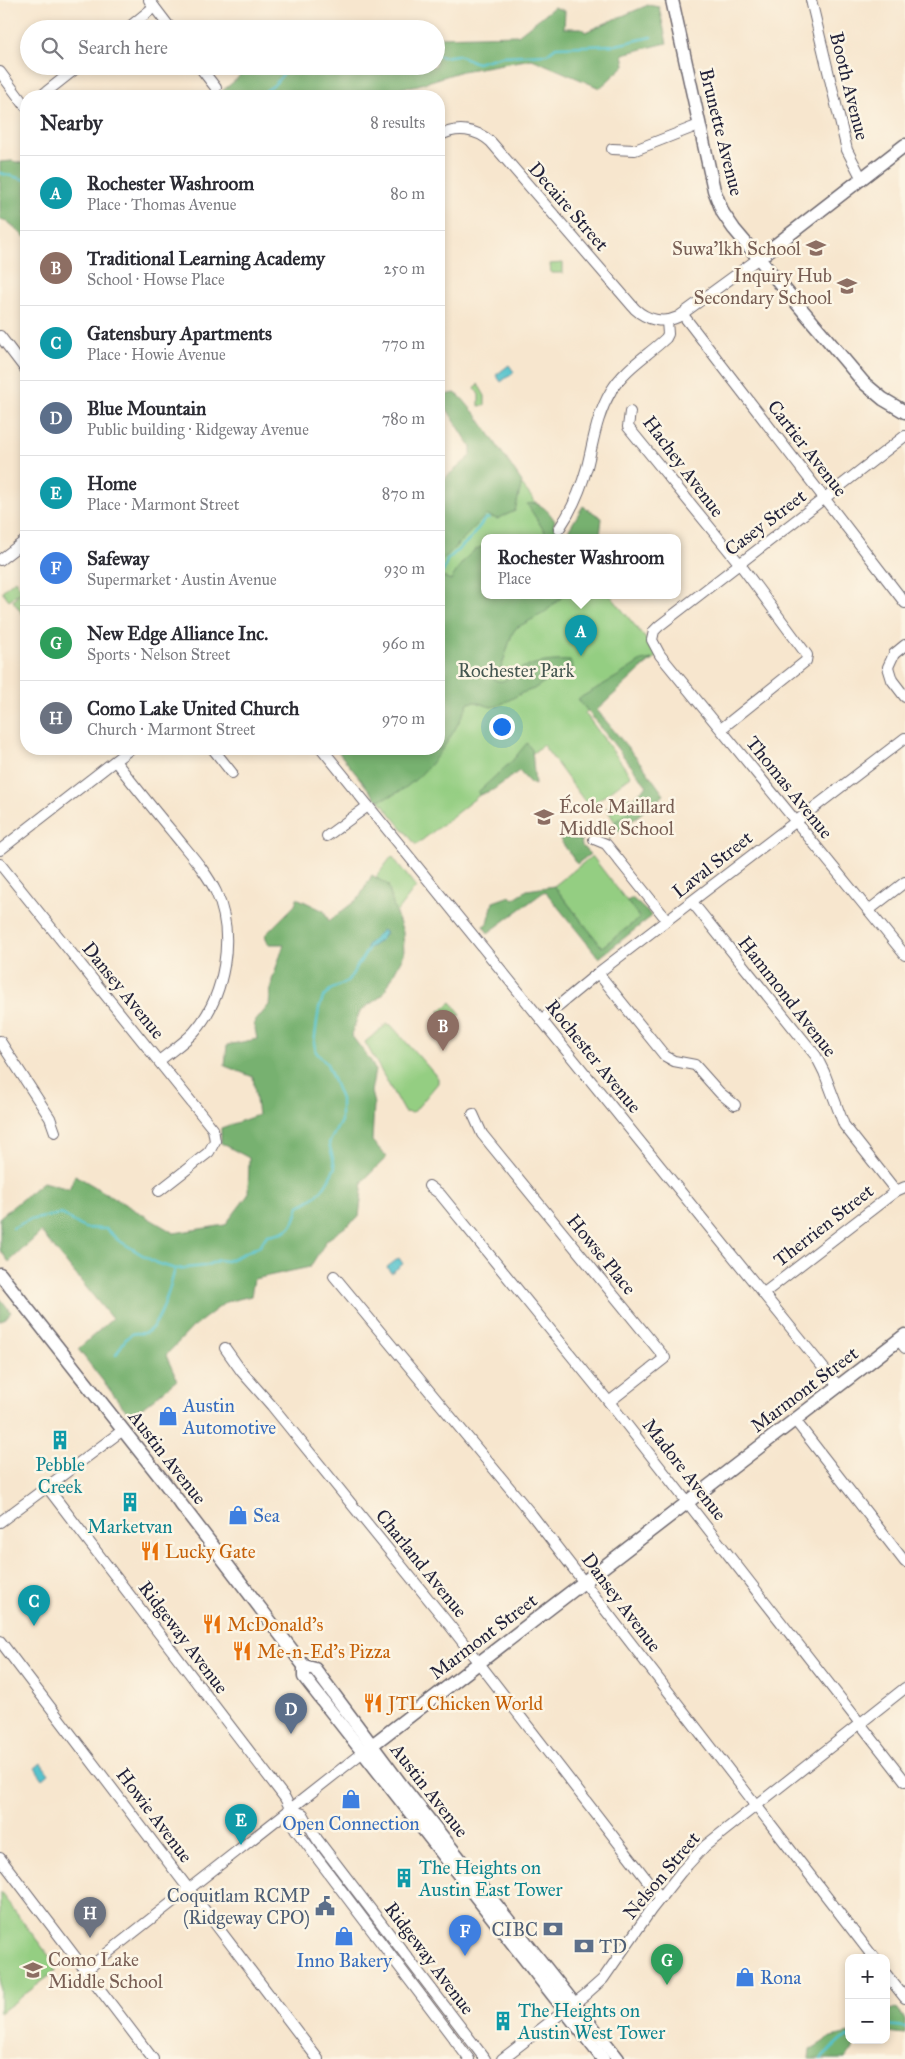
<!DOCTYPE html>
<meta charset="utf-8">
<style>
:root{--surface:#fff;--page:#f7f7f7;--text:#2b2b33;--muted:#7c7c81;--line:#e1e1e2;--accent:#111827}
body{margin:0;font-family:"IM FELL Great Primer",serif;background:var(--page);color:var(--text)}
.controls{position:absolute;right:15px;bottom:15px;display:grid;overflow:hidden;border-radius:10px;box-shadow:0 2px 8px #0003}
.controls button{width:45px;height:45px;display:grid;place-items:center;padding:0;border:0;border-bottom:1px solid var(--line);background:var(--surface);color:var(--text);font:25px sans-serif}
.you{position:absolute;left:501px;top:726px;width:18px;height:18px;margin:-12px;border:4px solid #fff;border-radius:50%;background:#1a73e8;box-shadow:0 0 0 8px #1a73e833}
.badge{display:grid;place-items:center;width:32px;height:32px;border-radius:50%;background:var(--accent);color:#fff;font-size:16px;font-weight:700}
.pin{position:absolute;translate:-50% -41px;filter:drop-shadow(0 1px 2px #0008)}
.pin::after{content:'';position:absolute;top:26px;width:18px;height:15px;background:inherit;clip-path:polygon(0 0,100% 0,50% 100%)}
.popup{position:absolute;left:481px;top:534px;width:200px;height:65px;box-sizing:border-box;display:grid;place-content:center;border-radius:10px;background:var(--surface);filter:drop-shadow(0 1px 4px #0005);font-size:16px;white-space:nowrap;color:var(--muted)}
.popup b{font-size:19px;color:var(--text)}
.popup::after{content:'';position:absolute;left:50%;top:100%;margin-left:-10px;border:10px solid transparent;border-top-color:var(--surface)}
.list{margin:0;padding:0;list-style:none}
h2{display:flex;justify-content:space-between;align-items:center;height:65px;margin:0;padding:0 20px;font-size:21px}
h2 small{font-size:16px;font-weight:400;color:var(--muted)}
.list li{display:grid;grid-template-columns:32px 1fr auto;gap:15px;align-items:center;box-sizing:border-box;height:75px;padding:0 20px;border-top:1px solid var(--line)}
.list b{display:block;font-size:19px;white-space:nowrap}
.list p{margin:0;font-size:16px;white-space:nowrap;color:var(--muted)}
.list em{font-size:16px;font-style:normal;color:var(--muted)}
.icon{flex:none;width:28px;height:28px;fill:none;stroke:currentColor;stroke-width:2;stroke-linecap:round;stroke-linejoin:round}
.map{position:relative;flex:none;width:905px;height:2059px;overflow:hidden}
.search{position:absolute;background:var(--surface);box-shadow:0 2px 8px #0003;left:20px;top:20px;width:425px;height:55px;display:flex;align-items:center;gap:12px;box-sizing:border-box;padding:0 18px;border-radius:28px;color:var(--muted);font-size:19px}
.panel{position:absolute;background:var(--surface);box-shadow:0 2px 8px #0003;left:20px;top:90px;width:425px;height:665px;border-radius:20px}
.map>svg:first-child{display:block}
</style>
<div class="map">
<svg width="905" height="2059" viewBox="0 0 905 2059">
<rect width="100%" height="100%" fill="#fcf5e5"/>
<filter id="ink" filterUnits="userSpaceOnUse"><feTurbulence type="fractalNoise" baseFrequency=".02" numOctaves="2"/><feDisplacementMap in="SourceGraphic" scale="10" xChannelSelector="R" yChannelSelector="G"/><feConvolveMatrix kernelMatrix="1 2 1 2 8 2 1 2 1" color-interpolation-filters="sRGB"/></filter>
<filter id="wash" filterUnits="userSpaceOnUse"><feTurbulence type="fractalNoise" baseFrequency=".0096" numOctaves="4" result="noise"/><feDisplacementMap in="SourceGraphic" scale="20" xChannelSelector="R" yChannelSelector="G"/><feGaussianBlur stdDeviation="1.12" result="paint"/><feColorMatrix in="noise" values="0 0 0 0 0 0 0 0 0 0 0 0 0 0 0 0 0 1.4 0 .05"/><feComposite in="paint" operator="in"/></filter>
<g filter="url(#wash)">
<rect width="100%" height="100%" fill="#f7e6ce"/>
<g fill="#94ce82" stroke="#5b785e">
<path d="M563,263V273H551L550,264Z"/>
<path d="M478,384L485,396V405L479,406V395L475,388Z"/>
<path d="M508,468L564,537H485V595H610L659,655L585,713L631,776L589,807L543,745L416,845L338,749H439V522Z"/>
<path d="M15,580L22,590L26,586V619L13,601L20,592L9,600L2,591Z"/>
<path d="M627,794L635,807L615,822L606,808Z"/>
<path d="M392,856L416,887L384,928L336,930Z"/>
<path d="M592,856L640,918L602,947L554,886Z"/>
<path d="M451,1002L461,1014L449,1024L439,1012Z"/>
<path d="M387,1024L391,1025L438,1078V1083L413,1113L404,1112L365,1042Z"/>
<path d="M0,1892L56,1965V1971L0,2013Z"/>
</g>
<g fill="#77b170" stroke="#4c6a56">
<path d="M648,5L659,7L667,43L623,54L625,65L600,88L532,59L462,71L418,85L380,92L373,96H216L237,79L246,66H436V37L518,35L554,7L565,11L564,28H582L585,32Z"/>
<path d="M12,161L26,164V238L7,221L0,219V162Z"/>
<path d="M455,393C464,398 467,406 475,413L522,482L515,511L497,519L486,515L439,564V483L471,456V447L443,403L444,395Z"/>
<path d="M535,503C545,507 549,512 555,521L553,526L561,536L567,533L583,506L602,518L600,536L548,537L527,504Z"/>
<path d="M485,546V595H564L544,613L516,628L512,634L501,669L494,678L495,680C506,685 513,672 522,668C537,662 555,660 570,661L573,667L572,673L567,677L544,682L534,689L522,693L498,706L491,707L476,702L468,703C454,737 417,794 377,800L336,749H439V575L451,580C459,567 469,549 485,546Z"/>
<path d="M652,659L597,710L643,766L664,795L609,839L615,822L634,807L630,800L647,786L578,699L618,676L641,661Z"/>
<path d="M527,743L532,750L535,785L530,783L519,771L493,790L479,795L478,792L512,761Z"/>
<path d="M563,837L581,840L582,846L590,854L577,864L561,841L560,839Z"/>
<path d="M372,875L388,885L394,908L403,932L404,954L383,995L360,1011L351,1035L371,1061L375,1070L371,1092L374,1104L372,1141L387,1157L363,1181L359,1217L327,1240L310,1267L254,1279L251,1296L226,1302L193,1327L166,1355L177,1380L131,1417L78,1349L112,1319L41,1232L9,1262L0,1250V1217L43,1182L69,1189L75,1175L174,1233L225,1225L248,1195L249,1158L221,1143V1128L258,1115L253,1077L225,1066L227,1045L257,1039L254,1023L269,1005L272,980L284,944H268L265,935L295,905L297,898L324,911L329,921L359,898Z"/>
<path d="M554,886L602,947L640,918L627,901L632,898L652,916L599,958L545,891L488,933L483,926L488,923L493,902L510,896L513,899L527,890Z"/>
<path d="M0,1298L11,1312L4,1320L0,1321Z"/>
<path d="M896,2008L905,2019V2034L886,2032V2011Z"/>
<path d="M849,2033V2040H862L856,2043L845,2059H809L810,2050L831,2037Z"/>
</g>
<g fill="#55c2cc" stroke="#3c7284">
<path d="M509,365L514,372L501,382L496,375Z"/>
<path d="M382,930L386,932L382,939L367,950V945Z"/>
<path d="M399,1258L403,1264L391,1273L387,1267Z"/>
<path d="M41,1763L49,1774L43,1779L35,1768Z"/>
</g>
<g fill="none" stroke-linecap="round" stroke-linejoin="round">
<g stroke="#55c2cc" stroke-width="2.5">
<path d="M436,55L443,57L458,55L477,63L502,56L547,54L556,47L616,45L651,37"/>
<path d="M258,96L274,85L290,66"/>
<path d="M0,173L26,180"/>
<path d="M439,578L444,570L447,560L470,539L485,519L489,518"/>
<path d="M13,1228L29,1220L62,1214L84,1228L106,1229L118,1240L154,1262L175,1269L205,1266L219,1260L227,1261L260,1246L267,1235C289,1233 294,1228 299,1206C320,1196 325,1188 335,1167L329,1143L341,1121V1099L327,1064L316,1052L314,1043L319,1008L323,998L330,990L348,981L368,949"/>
<path d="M116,1355C121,1347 126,1334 136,1333C141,1333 144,1334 147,1332C161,1324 171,1284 175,1269"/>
<path d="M886,2025L905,2027"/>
<path d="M821,2059L841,2040L849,2037"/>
</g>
</g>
</g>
<g filter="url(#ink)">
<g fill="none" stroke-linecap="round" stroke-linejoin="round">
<defs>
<g id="minor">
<path d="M149,0L171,29"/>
<path d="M811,0L847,150L862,179"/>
<path d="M127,29L154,7"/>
<path d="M199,66L216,88"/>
<path d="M0,72L26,107"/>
<path d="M41,96L79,66"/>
<path d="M439,136C457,126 476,129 491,142L635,309C647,320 663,324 678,317L759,258"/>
<path d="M612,149L635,150L699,125"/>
<path d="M683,315L905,603"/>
<path d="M0,336L26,370"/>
<path d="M630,412L628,427L739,563L807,655L806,661L721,729"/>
<path d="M905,436L659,626L654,631L652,640L660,655L905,955"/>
<path d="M559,529C572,510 581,489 587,467C594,439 596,417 611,391C625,368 647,356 666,338L668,334L667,321"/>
<path d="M0,560L26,540"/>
<path d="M905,645L894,654L888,667L892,680L905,697"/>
<path d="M213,749L232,773"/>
<path d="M322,749L838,1386"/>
<path d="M115,761C134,785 154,810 174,834C189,853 206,871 216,892C236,935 225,997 194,1032C184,1043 171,1051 159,1061"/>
<path d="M327,836L368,806"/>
<path d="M594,839L606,844L667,920"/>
<path d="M0,850L130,749"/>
<path d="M0,864L213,1129L215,1141L209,1152L159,1191"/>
<path d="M692,902L816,1056L824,1072L844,1125L896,1191"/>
<path d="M869,910L905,882"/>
<path d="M598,973L665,1056L674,1061L695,1065L720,1093L735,1105"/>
<path d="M541,1020L598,973L905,738"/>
<path d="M0,1041L50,1118L55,1132"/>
<path d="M473,1114L482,1134L665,1358L609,1402"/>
<path d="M429,1186L440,1194L609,1402L905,1781"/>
<path d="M334,1276L532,1515L874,1958"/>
<path d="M764,1293L896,1191L905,1187"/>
<path d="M899,1340L905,1348"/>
<path d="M225,1348L242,1372L272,1406L451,1627L661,1898"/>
<path d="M794,1419L905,1562"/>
<path d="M47,1487L285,1798L291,1810L292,1823L296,1830L469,2059"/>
<path d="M0,1522L123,1430"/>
<path d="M0,1641L318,2059"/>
<path d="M291,1810L303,1814L317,1839L485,2059"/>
<path d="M0,1858L153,2059"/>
<path d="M86,1970L363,1752"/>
<path d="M886,1974L905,1998"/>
<path d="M502,2059L585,1995L603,1979L651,1910L681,1872L705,1846L905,1688"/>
</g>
<g id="major">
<path d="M672,0L714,190L723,213L734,229L864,383L883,399L905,412"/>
<path d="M759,258L905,145"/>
<path d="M0,1274L164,1482L267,1617L304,1666V1677L603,2059"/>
<path d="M304,1666L315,1669L403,1787L618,2059"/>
<path d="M363,1752L905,1335"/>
</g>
</defs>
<use href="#minor" stroke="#6d676e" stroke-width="12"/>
<use href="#major" stroke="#6d676e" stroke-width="15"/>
<use href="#minor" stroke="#fff" stroke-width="10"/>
<use href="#major" stroke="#fff" stroke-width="12"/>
</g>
</g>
<defs>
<symbol id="school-bare" viewBox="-9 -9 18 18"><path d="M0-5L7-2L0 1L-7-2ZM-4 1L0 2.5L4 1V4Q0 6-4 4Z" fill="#8d6e63" stroke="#fcf5e5" stroke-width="2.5" paint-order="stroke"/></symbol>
<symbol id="shop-bare" viewBox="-9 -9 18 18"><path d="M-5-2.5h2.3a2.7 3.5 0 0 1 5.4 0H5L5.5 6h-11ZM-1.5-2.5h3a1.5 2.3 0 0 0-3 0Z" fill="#3f7fe0" stroke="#fcf5e5" stroke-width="2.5" paint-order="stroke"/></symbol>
<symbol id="building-bare" viewBox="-9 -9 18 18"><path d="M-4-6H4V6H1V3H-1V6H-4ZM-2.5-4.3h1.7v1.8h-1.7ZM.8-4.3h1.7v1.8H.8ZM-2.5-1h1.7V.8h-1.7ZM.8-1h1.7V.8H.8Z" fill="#0f9aa8" stroke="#fcf5e5" stroke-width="2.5" paint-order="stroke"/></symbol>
<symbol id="restaurant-bare" viewBox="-9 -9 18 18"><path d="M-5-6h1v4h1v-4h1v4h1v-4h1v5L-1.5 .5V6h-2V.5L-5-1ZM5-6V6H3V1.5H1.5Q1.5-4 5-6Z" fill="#e8710a" stroke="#fcf5e5" stroke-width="2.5" paint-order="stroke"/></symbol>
<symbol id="civic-bare" viewBox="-9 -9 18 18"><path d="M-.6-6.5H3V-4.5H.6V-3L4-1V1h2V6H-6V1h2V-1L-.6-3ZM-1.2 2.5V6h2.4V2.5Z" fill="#5c6f8a" stroke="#fcf5e5" stroke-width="2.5" paint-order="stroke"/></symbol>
<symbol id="bank-bare" viewBox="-9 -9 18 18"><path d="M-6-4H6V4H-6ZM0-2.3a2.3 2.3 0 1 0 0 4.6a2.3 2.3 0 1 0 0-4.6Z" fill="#5c6f8a" stroke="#fcf5e5" stroke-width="2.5" paint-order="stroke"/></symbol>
</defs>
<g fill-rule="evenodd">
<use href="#school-bare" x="802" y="234" width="28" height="28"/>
<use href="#school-bare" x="833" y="272" width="28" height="28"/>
<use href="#school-bare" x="530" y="803" width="28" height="28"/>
<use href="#shop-bare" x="154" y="1402" width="28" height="28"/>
<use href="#building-bare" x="46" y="1426" width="28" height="28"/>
<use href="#building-bare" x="116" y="1488" width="28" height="28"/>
<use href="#shop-bare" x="224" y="1501" width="28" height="28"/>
<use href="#restaurant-bare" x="136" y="1537" width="28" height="28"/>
<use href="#restaurant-bare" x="198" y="1610" width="28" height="28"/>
<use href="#restaurant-bare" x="228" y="1637" width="28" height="28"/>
<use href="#restaurant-bare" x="359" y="1689" width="28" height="28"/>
<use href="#shop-bare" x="337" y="1785" width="28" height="28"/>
<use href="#building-bare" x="390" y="1864" width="28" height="28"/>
<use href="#civic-bare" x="311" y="1892" width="28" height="28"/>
<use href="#bank-bare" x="539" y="1915" width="28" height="28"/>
<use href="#shop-bare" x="330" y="1922" width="28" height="28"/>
<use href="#bank-bare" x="570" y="1932" width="28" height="28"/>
<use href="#school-bare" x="19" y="1956" width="28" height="28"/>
<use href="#shop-bare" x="731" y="1963" width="28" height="28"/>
<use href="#building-bare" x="489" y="2007" width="28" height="28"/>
</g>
<g text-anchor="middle" stroke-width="5" stroke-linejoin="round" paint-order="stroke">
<g font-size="19" fill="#22223b" stroke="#fcf5e5">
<text transform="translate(850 86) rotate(76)" y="7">Booth Avenue</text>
<text transform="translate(722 132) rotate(76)" y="7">Brunette Avenue</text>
<text transform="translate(569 206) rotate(49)" y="7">Decaire Street</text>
<text transform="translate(808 448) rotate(52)" y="7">Cartier Avenue</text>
<text transform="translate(684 466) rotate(53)" y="7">Hachey Avenue</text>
<text transform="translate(765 522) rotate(-37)" y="7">Casey Street</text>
<text transform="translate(790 787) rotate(51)" y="7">Thomas Avenue</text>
<text transform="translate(712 864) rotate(-38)" y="7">Laval Street</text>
<text transform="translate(124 990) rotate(51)" y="7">Dansey Avenue</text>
<text transform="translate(788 996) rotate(52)" y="7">Hammond Avenue</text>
<text transform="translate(594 1056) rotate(51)" y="7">Rochester Avenue</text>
<text transform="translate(823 1225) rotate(-38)" y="7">Therrien Street</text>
<text transform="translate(602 1254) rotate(51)" y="7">Howse Place</text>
<text transform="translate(804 1389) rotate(-37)" y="7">Marmont Street</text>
<text transform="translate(168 1457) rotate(52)" y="7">Austin Avenue</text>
<text transform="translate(685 1469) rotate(52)" y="7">Madore Avenue</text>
<text transform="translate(422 1563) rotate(51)" y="7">Charland Avenue</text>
<text transform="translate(622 1602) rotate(53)" y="7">Dansey Avenue</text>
<text transform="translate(483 1636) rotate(-37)" y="7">Marmont Street</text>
<text transform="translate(184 1637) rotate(53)" y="7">Ridgeway Avenue</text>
<text transform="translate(430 1790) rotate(52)" y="7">Austin Avenue</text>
<text transform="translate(155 1815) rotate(53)" y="7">Howie Avenue</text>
<text transform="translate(661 1875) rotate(-50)" y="7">Nelson Street</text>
<text transform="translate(430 1958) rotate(53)" y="7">Ridgeway Avenue</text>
</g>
<g font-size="19" fill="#785e54" stroke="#fcf5e5" text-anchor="end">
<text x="801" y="255">Suwa'lkh School</text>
<text x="832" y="282">Inquiry Hub<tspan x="832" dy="22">Secondary School</tspan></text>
<text x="559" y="813" text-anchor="start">École Maillard<tspan x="559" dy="22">Middle School</tspan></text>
<text x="48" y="1966" text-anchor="start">Como Lake<tspan x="48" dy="22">Middle School</tspan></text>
</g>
<g font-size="19" fill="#445650" stroke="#fcf5e5">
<text x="516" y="677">Rochester Park</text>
</g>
<g font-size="19" fill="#366cbe" stroke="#fcf5e5" text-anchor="start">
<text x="183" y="1412">Austin<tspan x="183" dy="22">Automotive</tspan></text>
<text x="253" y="1522">Sea</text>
<text x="351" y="1830" text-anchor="middle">Open Connection</text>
<text x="344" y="1967" text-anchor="middle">Inno Bakery</text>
<text x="760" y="1984">Rona</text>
</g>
<g font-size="19" fill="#0d838f" stroke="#fcf5e5">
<text x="60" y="1471">Pebble<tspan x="60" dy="22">Creek</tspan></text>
<text x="130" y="1533">Marketvan</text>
<text x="419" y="1874" text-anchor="start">The Heights on<tspan x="419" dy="22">Austin East Tower</tspan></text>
<text x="518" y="2017" text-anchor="start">The Heights on<tspan x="518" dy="22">Austin West Tower</tspan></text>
</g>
<g font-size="19" fill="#c56008" stroke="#fcf5e5" text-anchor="start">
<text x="165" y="1558">Lucky Gate</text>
<text x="227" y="1631">McDonald's</text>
<text x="257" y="1658">Me-n-Ed's Pizza</text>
<text x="388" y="1710">JTL Chicken World</text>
</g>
<g font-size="19" fill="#4e5e75" stroke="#fcf5e5" text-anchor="end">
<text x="310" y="1902">Coquitlam RCMP<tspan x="310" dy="22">(Ridgeway CPO)</tspan></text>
<text x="538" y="1936">CIBC</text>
<text x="599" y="1953" text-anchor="start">TD</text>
</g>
</g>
</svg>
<div class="controls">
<button>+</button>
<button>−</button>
</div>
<div class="you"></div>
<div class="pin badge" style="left:581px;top:656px;background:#0f9aa8">A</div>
<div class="popup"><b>Rochester Washroom</b>Place</div>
<div class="pin badge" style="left:443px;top:1051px;background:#8d6e63">B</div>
<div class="pin badge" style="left:34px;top:1626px;background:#0f9aa8">C</div>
<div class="pin badge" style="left:291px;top:1734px;background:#5c6f8a">D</div>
<div class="pin badge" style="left:241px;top:1845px;background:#0f9aa8">E</div>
<div class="pin badge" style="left:465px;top:1956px;background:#3f7fe0">F</div>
<div class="pin badge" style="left:667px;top:1985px;background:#2e9e5b">G</div>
<div class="pin badge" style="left:90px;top:1938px;background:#6b7280">H</div>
<div class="search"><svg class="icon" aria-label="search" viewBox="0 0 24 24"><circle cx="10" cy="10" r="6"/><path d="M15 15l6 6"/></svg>Search here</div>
<section class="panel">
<h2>Nearby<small>8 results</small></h2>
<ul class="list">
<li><span class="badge" style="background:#0f9aa8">A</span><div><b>Rochester Washroom</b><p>Place · Thomas Avenue</p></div><em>80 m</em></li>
<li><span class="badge" style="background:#8d6e63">B</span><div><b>Traditional Learning Academy</b><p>School · Howse Place</p></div><em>250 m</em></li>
<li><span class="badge" style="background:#0f9aa8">C</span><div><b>Gatensbury Apartments</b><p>Place · Howie Avenue</p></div><em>770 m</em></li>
<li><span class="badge" style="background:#5c6f8a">D</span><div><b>Blue Mountain</b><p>Public building · Ridgeway Avenue</p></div><em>780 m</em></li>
<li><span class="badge" style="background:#0f9aa8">E</span><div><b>Home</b><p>Place · Marmont Street</p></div><em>870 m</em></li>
<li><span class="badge" style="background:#3f7fe0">F</span><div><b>Safeway</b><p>Supermarket · Austin Avenue</p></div><em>930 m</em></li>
<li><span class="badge" style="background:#2e9e5b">G</span><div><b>New Edge Alliance Inc.</b><p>Sports · Nelson Street</p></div><em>960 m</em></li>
<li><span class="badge" style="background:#6b7280">H</span><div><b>Como Lake United Church</b><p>Church · Marmont Street</p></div><em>970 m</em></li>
</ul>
</section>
</div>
